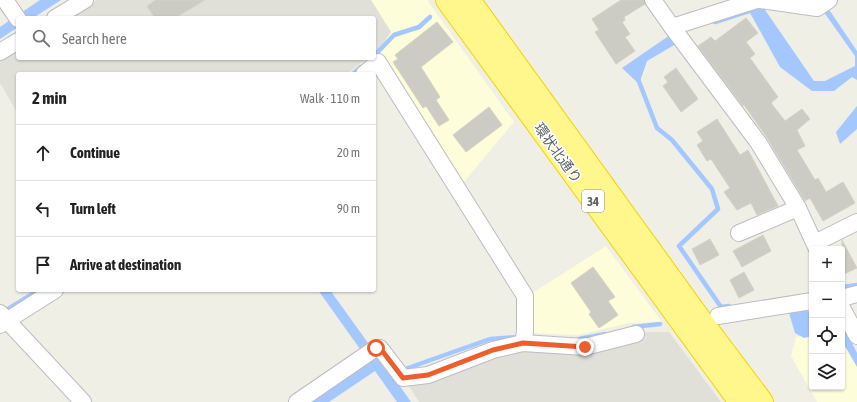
<!DOCTYPE html>
<meta charset="utf-8">
<style>
:root{--surface:#fff;--page:#f2f2f2;--text:#222;--muted:#767676;--line:#e0e0e0}
body{margin:0;font-family:"Asap Condensed","Noto Sans JP",sans-serif;background:var(--page);color:var(--text)}
.controls{position:absolute;right:12px;bottom:12px;display:grid;overflow:hidden;border-radius:4px;box-shadow:0 1px 3px #0004}
.controls button{width:36px;height:36px;display:grid;place-items:center;padding:0;border:0;border-bottom:1px solid var(--line);background:var(--surface);color:var(--text);font:20px sans-serif}
.stop{position:absolute;width:12px;height:12px;margin:-9px;border:3px solid #ed5e2d;border-radius:50%;background:#fff}
.stop.end{background:#ed5e2d;border-color:#fff;box-shadow:0 1px 4px #0008}
.list{margin:0;padding:0;list-style:none}
h2{display:flex;justify-content:space-between;align-items:center;height:52px;margin:0;padding:0 16px;font-size:17px}
h2 small{font-size:13px;font-weight:400;color:var(--muted)}
.list li{display:grid;grid-template-columns:26px 1fr auto;gap:12px;align-items:center;box-sizing:border-box;height:56px;padding:0 16px;border-top:1px solid var(--line)}
.list b{display:block;font-size:15px;white-space:nowrap}
.list em{font-size:13px;font-style:normal;color:var(--muted)}
.icon{flex:none;width:22px;height:22px;fill:none;stroke:currentColor;stroke-width:2;stroke-linecap:round;stroke-linejoin:round}
.map{position:relative;flex:none;width:857px;height:402px;overflow:hidden}
.search{position:absolute;background:var(--surface);box-shadow:0 1px 3px #0004;left:16px;top:16px;width:360px;height:44px;display:flex;align-items:center;gap:10px;box-sizing:border-box;padding:0 14px;border-radius:4px;color:var(--muted);font-size:15px}
.panel{position:absolute;background:var(--surface);box-shadow:0 1px 3px #0004;left:16px;top:72px;width:360px;height:220px;border-radius:4px}
.map>svg:first-child{display:block}
</style>
<div class="map">
<svg width="857" height="402" viewBox="0 0 857 402">
<rect width="100%" height="100%" fill="#efefe5"/>
<g fill="#fefdda">
<path d="M371,0H427L514,122L463,183L379,49L391,32Z"/>
<path d="M606,246L662,322L629,323L578,335L532,333L531,294Z"/>
<path d="M812,334V387H842V336L857,360V402H817L791,356L796,337Z"/>
</g>
<g fill="#e0e0d9">
<path d="M97,0H371L391,32L379,49L374,53V18H68Z"/>
<path d="M18,49V58H367L347,74H18V114L0,83V61Z"/>
<path d="M638,332H669L721,402H419L407,383L492,353Z"/>
</g>
<g fill="#a5c7ff">
<path d="M40,0H61L33,18H18V27L0,39V27Z"/>
<path d="M763,7L814,81H825L855,66V56L823,11L828,8L857,51V80L852,77L834,91H812L780,67L749,11Z"/>
<path d="M670,35L676,44L647,61L639,84L622,68Z"/>
<path d="M857,106V129L840,144L836,132Z"/>
<path d="M318,290H330L368,343L360,349Z"/>
<path d="M800,310L812,312V336L804,338L795,333L789,313Z"/>
<path d="M842,323L857,353V367L842,341Z"/>
<path d="M375,358L381,359L411,402H397L375,371L329,402H311Z"/>
</g>
<g fill="none" stroke-linecap="round" stroke-linejoin="round">
<g stroke="#a5c7ff" stroke-width="4.5">
<path d="M715,22L749,11"/>
<path d="M374,56L394,35L419,27L430,17"/>
<path d="M353,74L361,67"/>
<path d="M638,79L657,128L672,140L712,189L718,209L679,246L721,307L729,306"/>
<path d="M842,287L857,285"/>
<path d="M8,309L39,290"/>
<path d="M633,327L660,324"/>
<path d="M579,339L605,334"/>
<path d="M401,372L408,368L490,339L517,337"/>
</g>
</g>
<g fill="#ccccc4" stroke="#d4d2c3">
<path d="M156,0H205L175,18H155L147,6Z"/>
<path d="M621,0H644L645,4L624,17L625,20L622,22L630,34L625,37L635,51L616,64L595,32L599,30L592,19Z"/>
<path d="M746,18L758,33L746,42L755,54L750,58L778,97L771,103L785,121L802,109L810,119L797,130L805,146L797,150L815,180L818,178L826,192L843,182L855,203L823,221L810,198L805,201L766,136L744,105L743,106L698,46L711,37L715,41Z"/>
<path d="M437,22L453,42L421,67L440,97L436,100L449,120L439,126L426,106L423,108L393,62L398,59L395,55Z"/>
<path d="M676,68L698,99L681,112L663,86L668,82L664,77Z"/>
<path d="M489,107L502,125L466,152L453,135Z"/>
<path d="M717,119L740,155L748,150L778,206L757,215L751,203L737,210L724,192L730,188L711,159L707,161L697,145L703,141L697,132Z"/>
<path d="M763,235L771,251L742,267L733,251Z"/>
<path d="M710,239L719,255L700,265L692,249Z"/>
<path d="M842,240L857,268L842,275Z"/>
<path d="M593,267L615,297L608,301L618,315L599,328L589,314L591,312L571,283Z"/>
<path d="M744,272L754,290L739,298L730,280Z"/>
</g>
<g fill="none" stroke-linecap="round" stroke-linejoin="round">
<defs>
<g id="minor">
<path d="M5,0L18,19"/>
<path d="M653,0L672,27L758,142L798,208L817,249"/>
<path d="M760,0L817,8L829,0"/>
<path d="M55,18L85,0"/>
<path d="M672,27L757,0"/>
<path d="M0,52L18,41"/>
<path d="M364,74L378,62L525,296V332L523,343"/>
<path d="M739,233L798,208"/>
<path d="M815,243L857,222"/>
<path d="M842,298L857,294"/>
<path d="M842,308L857,336"/>
<path d="M0,313L83,402"/>
<path d="M718,316L812,301"/>
<path d="M0,325L55,290"/>
<path d="M297,402L376,348H380L403,378L428,375L493,350L523,343L585,347L636,334"/>
</g>
<g id="highway">
<path d="M447,0L740,402"/>
<path d="M469,0L707,329L762,402"/>
</g>
</defs>
<use href="#minor" stroke="#bcbdc3" stroke-width="18"/>
<use href="#highway" stroke="#f4d300" stroke-width="24"/>
<use href="#minor" stroke="#fff" stroke-width="16"/>
<use href="#highway" stroke="#fff68c" stroke-width="22"/>
</g>
<g fill="none" stroke-linecap="round" stroke-linejoin="round">
<path stroke="#ed5e2d" stroke-width="5" d="M376,348H380L403,378L428,375L493,350L523,343L585,347"/>
</g>
<g text-anchor="middle" stroke-width="3.5" stroke-linejoin="round" paint-order="stroke">
<rect fill="#fff" stroke="#8d8f93" stroke-width="1" x="582" y="190" width="22" height="22" rx="3"/>
<g font-size="13" font-weight="bold" fill="#5c5f65">
<text x="593" y="206">34</text>
</g>
<g font-size="14" fill="#5c5f65" stroke="#fff">
<text transform="translate(558 153) rotate(54)" y="5">環状北通り</text>
</g>
</g>
</svg>
<div class="controls">
<button>+</button>
<button>−</button>
<button><svg class="icon" aria-label="locate" viewBox="0 0 24 24"><circle cx="12" cy="12" r="6"/><path d="M12 2v4M12 18v4M2 12h4M18 12h4"/></svg></button>
<button><svg class="icon" aria-label="layers" viewBox="0 0 24 24"><path d="M12 4l9 5-9 5-9-5zM3 14l9 5 9-5"/></svg></button>
</div>
<div class="stop" style="left:376px;top:348px"></div>
<div class="stop end" style="left:585px;top:347px"></div>
<div class="search"><svg class="icon" aria-label="search" viewBox="0 0 24 24"><circle cx="10" cy="10" r="6"/><path d="M15 15l6 6"/></svg>Search here</div>
<section class="panel">
<h2>2 min<small>Walk · 110 m</small></h2>
<ul class="list">
<li><svg class="icon" aria-label="ahead" viewBox="0 0 24 24"><path d="M12 20V5M6 11l6-6 6 6"/></svg><div><b>Continue</b></div><em>20 m</em></li>
<li><svg class="icon" aria-label="left" viewBox="0 0 24 24"><path d="M17 20v-9H6M10 6l-5 5 5 5"/></svg><div><b>Turn left</b></div><em>90 m</em></li>
<li><svg class="icon" aria-label="arrive" viewBox="0 0 24 24"><path d="M6 21V4h12l-3 4 3 4H6"/></svg><div><b>Arrive at destination</b></div></li>
</ul>
</section>
</div>
